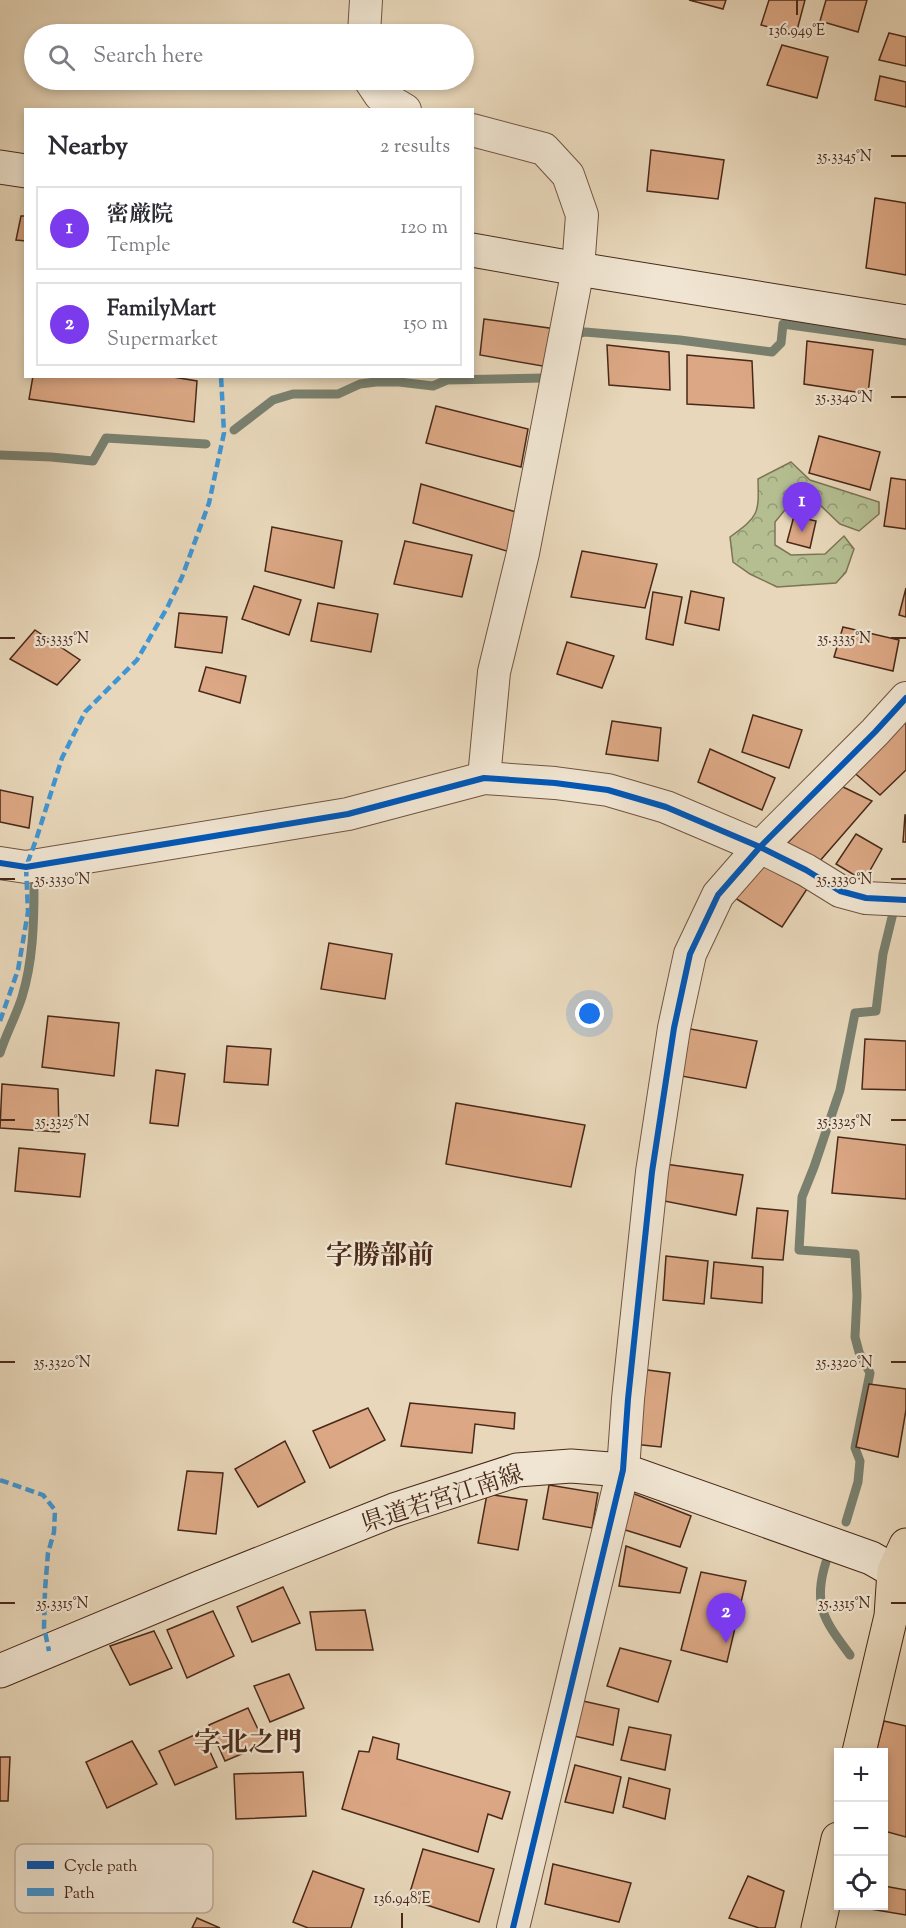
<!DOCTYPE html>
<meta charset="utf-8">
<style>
:root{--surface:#fff;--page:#f7f7f7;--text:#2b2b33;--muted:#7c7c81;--line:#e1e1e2;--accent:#7c3aed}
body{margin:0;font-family:"Sorts Mill Goudy","Noto Serif JP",serif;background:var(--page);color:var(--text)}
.controls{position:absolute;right:18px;bottom:18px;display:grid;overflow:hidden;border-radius:0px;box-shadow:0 3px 9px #0003}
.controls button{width:54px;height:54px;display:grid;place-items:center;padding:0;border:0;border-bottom:2px solid var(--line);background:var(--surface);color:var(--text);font:30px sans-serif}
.you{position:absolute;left:590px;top:1014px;width:21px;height:21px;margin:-15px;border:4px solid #fff;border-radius:50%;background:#1a73e8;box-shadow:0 0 0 9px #1a73e833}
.badge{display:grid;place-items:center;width:39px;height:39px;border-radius:50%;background:var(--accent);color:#fff;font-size:20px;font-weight:700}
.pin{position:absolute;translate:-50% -50px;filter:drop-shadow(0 2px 3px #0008)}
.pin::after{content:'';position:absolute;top:32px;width:21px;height:18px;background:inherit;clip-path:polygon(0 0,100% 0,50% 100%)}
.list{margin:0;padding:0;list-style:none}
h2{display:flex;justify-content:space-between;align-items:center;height:78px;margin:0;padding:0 24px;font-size:26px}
h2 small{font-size:20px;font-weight:400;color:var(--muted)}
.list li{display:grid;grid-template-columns:39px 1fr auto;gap:18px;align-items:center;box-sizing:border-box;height:84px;margin:0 12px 12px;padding:0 12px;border:2px solid var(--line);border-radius:0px}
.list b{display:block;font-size:22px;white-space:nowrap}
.list p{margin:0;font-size:20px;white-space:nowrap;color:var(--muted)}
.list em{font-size:20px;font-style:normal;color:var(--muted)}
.icon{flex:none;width:33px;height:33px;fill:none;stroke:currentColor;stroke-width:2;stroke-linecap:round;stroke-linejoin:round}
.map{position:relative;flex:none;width:906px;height:1928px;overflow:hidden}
.search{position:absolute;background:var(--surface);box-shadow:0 3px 9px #0003;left:24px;top:24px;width:450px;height:66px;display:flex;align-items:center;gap:15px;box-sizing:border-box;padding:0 21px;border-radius:33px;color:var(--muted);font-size:22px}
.panel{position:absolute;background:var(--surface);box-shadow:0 3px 9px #0003;left:24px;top:108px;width:450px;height:270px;border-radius:0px}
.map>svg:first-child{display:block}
</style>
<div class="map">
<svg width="906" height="1928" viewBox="0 0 906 1928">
<defs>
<pattern id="forest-crowns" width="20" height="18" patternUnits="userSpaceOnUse" patternTransform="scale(1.5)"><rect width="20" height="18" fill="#b4be91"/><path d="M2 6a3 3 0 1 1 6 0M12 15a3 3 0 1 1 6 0" fill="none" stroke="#949a76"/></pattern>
</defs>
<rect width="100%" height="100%" fill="#e8d7ba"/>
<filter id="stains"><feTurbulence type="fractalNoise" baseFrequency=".00333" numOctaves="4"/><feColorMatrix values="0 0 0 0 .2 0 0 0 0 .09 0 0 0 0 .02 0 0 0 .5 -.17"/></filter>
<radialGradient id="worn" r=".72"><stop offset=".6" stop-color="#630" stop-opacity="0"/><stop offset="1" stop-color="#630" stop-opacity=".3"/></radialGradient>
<path fill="url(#forest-crowns)" stroke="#7e7455" stroke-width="1.5" d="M791,462L810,480L879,502V514L859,531L840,524L819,504L804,503L789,505L775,522V545L791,555L825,554L844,536L854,549L846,572L836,583L777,587L750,574L733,562L730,537C759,516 759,514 758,479Z"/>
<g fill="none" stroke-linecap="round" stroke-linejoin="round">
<g stroke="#79806f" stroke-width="9">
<path d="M574,337V335L585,332L680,340L772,352L781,343L783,324L906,341"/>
<path d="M234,430L273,400L293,394H338L360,384L376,382H399L433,386L447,380L543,378"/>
<path d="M0,455L51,457L93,461L106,438L206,444"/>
<path d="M0,1053C6,1034 16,1016 22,997C33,961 34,924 34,886"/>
<path d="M846,1522L858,1482L860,1461L855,1448L870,1373L859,1352L855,1337L857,1296L855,1254L799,1250L802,1197L814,1167L840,1090L855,1013L876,1011L883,954L894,909"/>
<path d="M826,1562C812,1606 825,1621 850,1655"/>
</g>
</g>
<g fill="#dba784" stroke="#492919" stroke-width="1.5">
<path d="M689,0H726L723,9Z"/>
<path d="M769,0H805L796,34L761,25Z"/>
<path d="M826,0H867L858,32L820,21Z"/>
<path d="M889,33L906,37V66L879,60Z"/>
<path d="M782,45L828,57L817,98L767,85Z"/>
<path d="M880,76L906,82V107L875,100Z"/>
<path d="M651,150L724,160L718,199L647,191Z"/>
<path d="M875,198L906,203V275L866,268Z"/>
<path d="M21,216H26V241L16,240Z"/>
<path d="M484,319L556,329L548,367L480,355Z"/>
<path d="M807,341L873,350L868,394L804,384Z"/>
<path d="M607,345L669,352L670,390L609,385Z"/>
<path d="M687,355L752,361L754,408L687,404Z"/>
<path d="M33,376H167L197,381L194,422L29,399Z"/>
<path d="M436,406L528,429L521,467L426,443Z"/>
<path d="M819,436L880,452L870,490L809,473Z"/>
<path d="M891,478L906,480V529L884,526Z"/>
<path d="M421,484L516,512L510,552L413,523Z"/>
<path d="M794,516L816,521L810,548L787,542Z"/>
<path d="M272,527L342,541L334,588L265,571Z"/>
<path d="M405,541L472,555L462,597L394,584Z"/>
<path d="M582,551L657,564L645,608L571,597Z"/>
<path d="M254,586L301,600L289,635L242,619Z"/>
<path d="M906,588V617L899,615Z"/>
<path d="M691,591L724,598L719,630L685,623Z"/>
<path d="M653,592L682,597L673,645L646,639Z"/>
<path d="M318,603L378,614L371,652L311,641Z"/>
<path d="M179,613L227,617L222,653L175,647Z"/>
<path d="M843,627L899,640L893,671L834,657Z"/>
<path d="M35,630L80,660L57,685L10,659Z"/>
<path d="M567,642L614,656L602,688L557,674Z"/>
<path d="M206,667L246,676L240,703L199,691Z"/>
<path d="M906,713V770L880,795L850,769Z"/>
<path d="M753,715L802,730L789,768L742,752Z"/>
<path d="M612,721L661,728L658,761L606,754Z"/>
<path d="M710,749L775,778L762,810L698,782Z"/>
<path d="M841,786L872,801L818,863L784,847Z"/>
<path d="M0,790L33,797L29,828L0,822Z"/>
<path d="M905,815H906V842H903Z"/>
<path d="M856,834L882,849L864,881L836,864Z"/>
<path d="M763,864L807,889L782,927L735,898Z"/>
<path d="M329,943L392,954L385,999L321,989Z"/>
<path d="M48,1016L119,1023L114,1076L42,1067Z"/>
<path d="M685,1028L757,1041L746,1088L676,1075Z"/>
<path d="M865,1039L906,1041V1090L862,1089Z"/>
<path d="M227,1046L271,1049L268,1085L224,1082Z"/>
<path d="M156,1070L185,1074L178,1126L150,1123Z"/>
<path d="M2,1084L58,1089L59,1132L0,1128Z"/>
<path d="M456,1103L585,1125L571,1187L446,1164Z"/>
<path d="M838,1137L906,1145V1199L832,1193Z"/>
<path d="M19,1148L85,1154L80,1197L15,1191Z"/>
<path d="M665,1164L743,1175L736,1215L659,1200Z"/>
<path d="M757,1208L788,1211L783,1260L752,1258Z"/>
<path d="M666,1256L708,1261L704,1304L663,1300Z"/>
<path d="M714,1262L763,1267L762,1303L711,1298Z"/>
<path d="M640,1369L670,1373L661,1447L633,1444Z"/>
<path d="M869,1384L906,1389V1410L898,1457L856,1447Z"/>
<path d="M410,1403L515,1413L514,1429L475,1424L472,1453L401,1446Z"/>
<path d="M368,1408L385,1440L330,1468L313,1431Z"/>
<path d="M285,1441L305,1482L258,1507L235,1469Z"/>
<path d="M187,1471L223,1473L216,1534L178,1530Z"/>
<path d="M549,1485L598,1493L592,1528L543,1519Z"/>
<path d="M632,1493L691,1516L680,1547L622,1529Z"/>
<path d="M487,1494L527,1500L518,1550L478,1543Z"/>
<path d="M626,1546L687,1568L680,1593L619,1586Z"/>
<path d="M701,1572L746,1581L727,1662L681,1650Z"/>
<path d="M283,1587L300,1623L252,1642L237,1607Z"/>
<path d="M365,1610L373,1650H316L310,1612Z"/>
<path d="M213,1611L234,1656L187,1678L167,1630Z"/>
<path d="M154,1631L172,1668L130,1685L110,1646Z"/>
<path d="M620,1648L671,1661L658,1702L607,1686Z"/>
<path d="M289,1674L304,1708L270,1722L254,1686Z"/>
<path d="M583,1701L619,1709L613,1745L574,1736Z"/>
<path d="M248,1708L265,1744L225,1761L209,1725Z"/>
<path d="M884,1721L906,1726V1837L884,1831V1752H876Z"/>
<path d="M629,1727L671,1735L665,1770L621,1760Z"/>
<path d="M201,1732L217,1767L175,1785L159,1751Z"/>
<path d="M373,1737L399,1744L397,1759L510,1792L502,1819L488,1814L478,1852L342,1809L359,1751L369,1752Z"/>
<path d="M132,1741L157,1784L107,1808L86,1762Z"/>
<path d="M0,1757H10L8,1801H0Z"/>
<path d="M575,1765L621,1777L613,1813L565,1802Z"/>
<path d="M303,1772L306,1816L236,1819L234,1774Z"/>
<path d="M629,1778L670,1789L665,1819L623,1807Z"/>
<path d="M423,1849L494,1869L479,1922L408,1899Z"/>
<path d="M553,1864L631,1883L619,1922L545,1904Z"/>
<path d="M313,1871L364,1889L351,1928H308L293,1922Z"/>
<path d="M748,1876L784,1891L775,1928H759L729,1918Z"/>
<path d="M884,1886L906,1890V1915L864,1908L865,1906H884Z"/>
<path d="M197,1918L220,1928H192Z"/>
</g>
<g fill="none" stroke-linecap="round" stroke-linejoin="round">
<defs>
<g id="street">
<path d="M364,34L366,0"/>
<path d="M370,80L380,95L405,110"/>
<path d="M472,130L544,149L568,175L582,215L578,269L523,553L494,672L484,778"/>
<path d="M0,863L26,867L348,814L484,778L555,783L608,790L666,807L760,847L806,870L840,891L866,898L906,900"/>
<path d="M513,1928L623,1470L628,1399L652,1172L674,1028L690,954L718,895L760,847L875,732L906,698"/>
</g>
<g id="secondary">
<path d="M0,167L26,171"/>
<path d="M472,250L578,269L906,322"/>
<path d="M0,1671L199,1588L394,1510L517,1470L571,1466L623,1470L871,1558L894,1571L906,1574"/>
</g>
<g id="primary">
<path d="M859,1752L891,1616L894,1571L906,1545"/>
<path d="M818,1928L838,1839"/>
</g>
</defs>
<use href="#street" stroke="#715441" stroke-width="34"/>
<use href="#secondary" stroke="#492919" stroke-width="35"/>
<use href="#primary" stroke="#492919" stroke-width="35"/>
<use href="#street" stroke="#f0e5d2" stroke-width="32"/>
<use href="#secondary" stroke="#f0e5d2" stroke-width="33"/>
<use href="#primary" stroke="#e8d7ba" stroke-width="33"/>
<g stroke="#4096d4" stroke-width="4.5" stroke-dasharray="9 4.5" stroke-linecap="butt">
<path d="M0,1021L18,970L28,912L26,867L36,840L62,758L85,712L137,660L167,608L182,577L209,503L224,433L221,376"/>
<path d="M0,1480L43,1495L55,1510L54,1532L48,1553L45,1590L44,1627L49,1651"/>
</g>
<defs>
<g id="cycleway">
<path d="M0,863L26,867L348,814L484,778L555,783L608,790L666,807L760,847L806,870L840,891L866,898L906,900"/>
<path d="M513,1928L623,1470L628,1399L652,1172L674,1028L690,954L718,895L760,847L875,732L906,698"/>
</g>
</defs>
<use href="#cycleway" stroke="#f0e5d2" stroke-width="10"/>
<use href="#cycleway" stroke="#0057b8" stroke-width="6"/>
</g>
<path fill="none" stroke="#492919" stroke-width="2" d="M797,0V15M891,156H906M891,397H906M0,638H15M891,638H906M0,879H15M891,879H906M0,1120H15M891,1120H906M0,1362H15M891,1362H906M0,1603H15M891,1603H906M402,1913V1928"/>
<g text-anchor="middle" stroke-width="4.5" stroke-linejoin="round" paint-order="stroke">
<g font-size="24" fill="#492919" stroke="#f0e5d2">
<text transform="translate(442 1498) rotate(-18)" y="8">県道若宮江南線</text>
</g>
<g font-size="27" font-weight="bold" fill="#492919" stroke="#f0e5d2">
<text x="380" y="1264">字勝部前</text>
<text x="248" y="1751">字北之門</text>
</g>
</g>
<rect x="15" y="1844" width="198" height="69" rx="9" fill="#f0e5d2" stroke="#bead9a" stroke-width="1.5"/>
<rect x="27" y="1861" width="27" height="8" fill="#0057b8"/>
<rect x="27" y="1888" width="27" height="8" fill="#4096d4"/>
<g font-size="16" fill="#492919">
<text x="64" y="1871">Cycle path</text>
<text x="64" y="1898">Path</text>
</g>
<g font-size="15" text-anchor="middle" fill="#492919" stroke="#f0e5d2" stroke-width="4.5" stroke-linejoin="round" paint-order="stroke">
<text x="797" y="35">136.949°E</text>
<text x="844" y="161">35.3345°N</text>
<text x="844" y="402">35.3340°N</text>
<text x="62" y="643">35.3335°N</text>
<text x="844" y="643">35.3335°N</text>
<text x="62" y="884">35.3330°N</text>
<text x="844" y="884">35.3330°N</text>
<text x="62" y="1126">35.3325°N</text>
<text x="844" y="1126">35.3325°N</text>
<text x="62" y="1367">35.3320°N</text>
<text x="844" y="1367">35.3320°N</text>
<text x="62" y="1608">35.3315°N</text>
<text x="844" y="1608">35.3315°N</text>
<text x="402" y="1903">136.948°E</text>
</g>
<rect width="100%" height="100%" filter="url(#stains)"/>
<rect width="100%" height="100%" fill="url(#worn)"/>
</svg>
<div class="controls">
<button>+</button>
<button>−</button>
<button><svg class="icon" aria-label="locate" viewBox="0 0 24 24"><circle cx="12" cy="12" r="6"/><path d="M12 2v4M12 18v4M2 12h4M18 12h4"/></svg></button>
</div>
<div class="you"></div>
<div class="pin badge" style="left:802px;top:532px">1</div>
<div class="pin badge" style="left:726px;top:1643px">2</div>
<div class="search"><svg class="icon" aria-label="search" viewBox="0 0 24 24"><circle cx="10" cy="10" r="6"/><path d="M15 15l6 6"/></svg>Search here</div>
<section class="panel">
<h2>Nearby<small>2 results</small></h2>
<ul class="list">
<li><span class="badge">1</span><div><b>密厳院</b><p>Temple</p></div><em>120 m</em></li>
<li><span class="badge">2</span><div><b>FamilyMart</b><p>Supermarket</p></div><em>150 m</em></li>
</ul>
</section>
</div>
